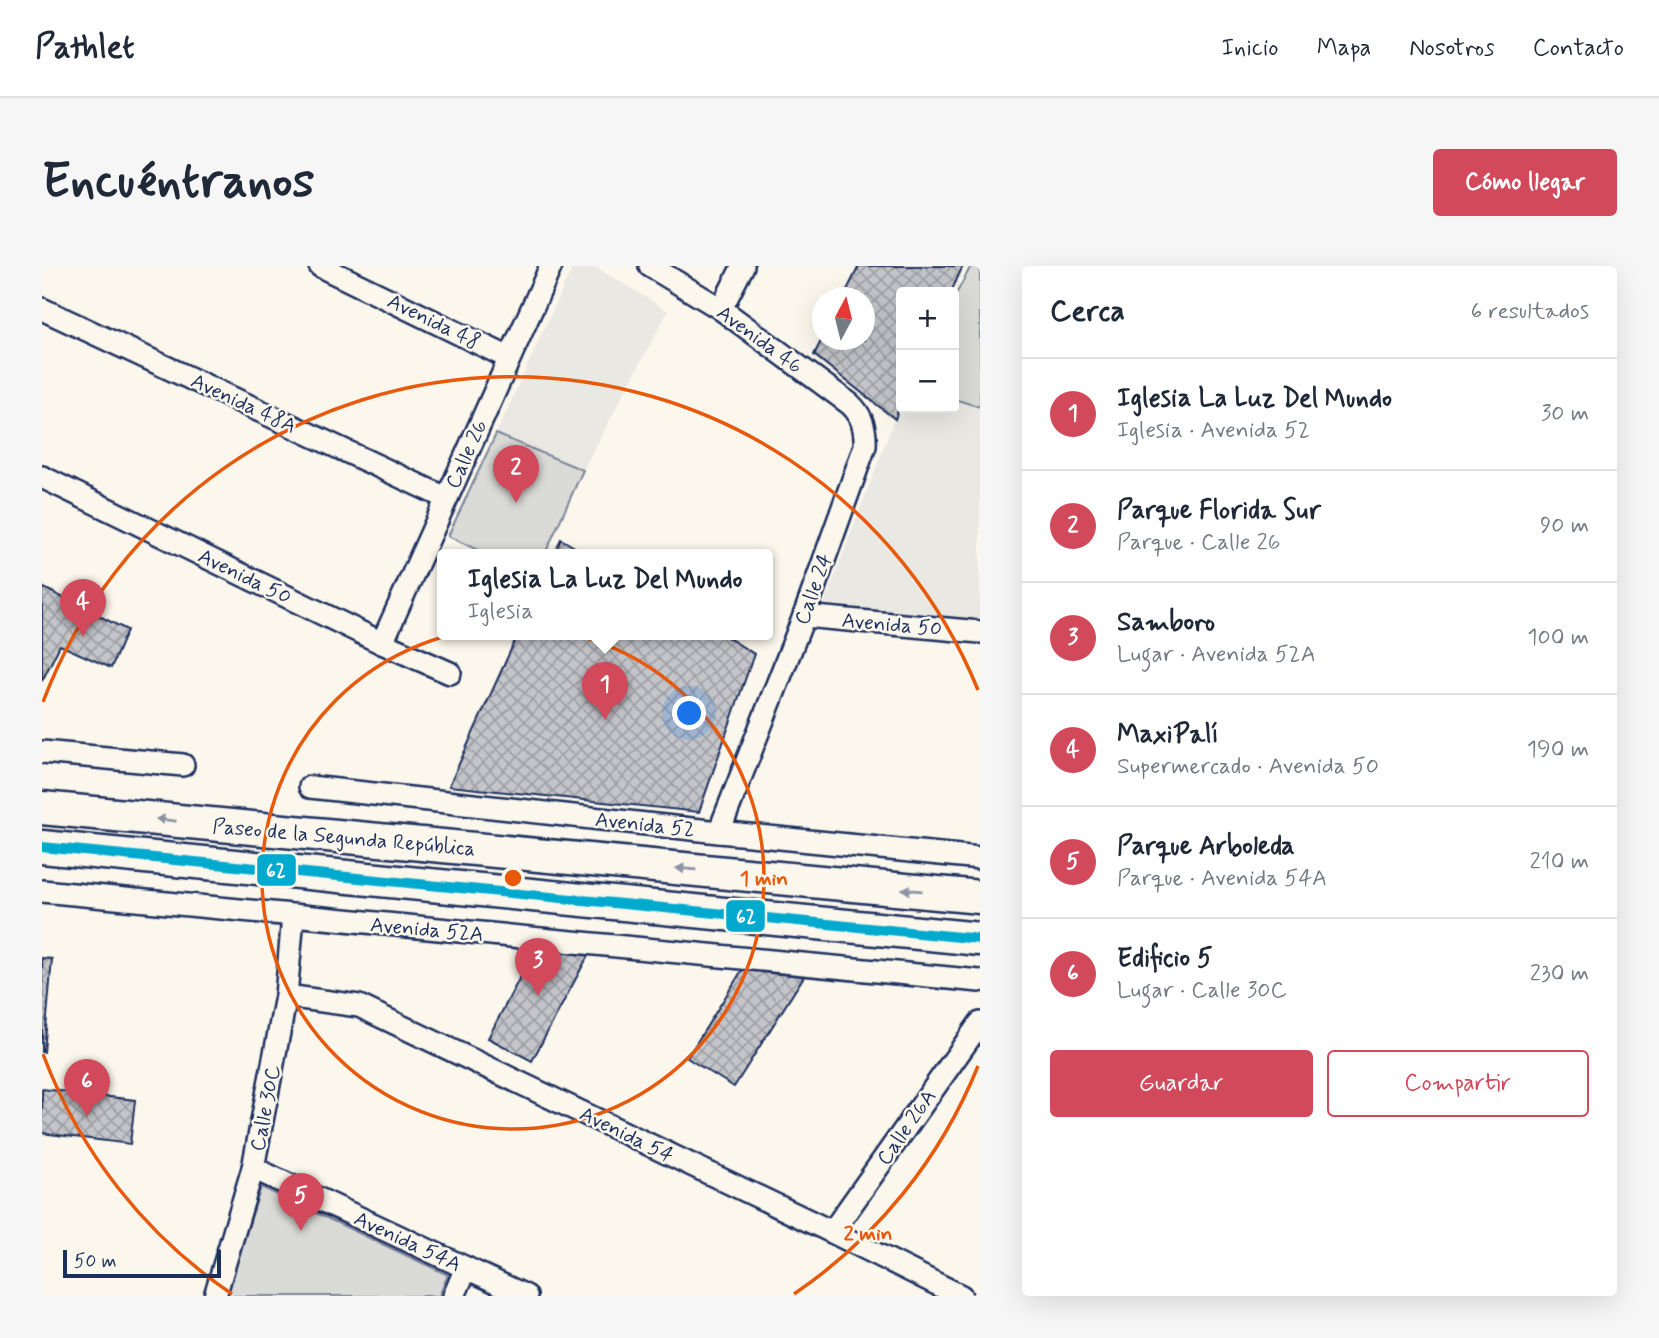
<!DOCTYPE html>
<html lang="es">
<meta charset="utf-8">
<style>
:root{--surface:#fff;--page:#f6f6f7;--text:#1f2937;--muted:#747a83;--line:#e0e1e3;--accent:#d1495b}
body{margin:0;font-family:Mynerve,sans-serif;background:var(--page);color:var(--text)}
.controls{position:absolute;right:21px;top:21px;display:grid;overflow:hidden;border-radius:7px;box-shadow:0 7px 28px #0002}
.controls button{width:63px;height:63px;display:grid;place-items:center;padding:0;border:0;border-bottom:2px solid var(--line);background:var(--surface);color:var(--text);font:35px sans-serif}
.compass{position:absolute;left:770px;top:21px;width:63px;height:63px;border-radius:50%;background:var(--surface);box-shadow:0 7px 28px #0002;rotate:7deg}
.scale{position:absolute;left:21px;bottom:18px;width:158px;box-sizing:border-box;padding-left:7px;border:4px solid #1b2f5e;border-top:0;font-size:19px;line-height:24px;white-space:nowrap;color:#1b2f5e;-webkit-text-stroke:5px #fbf7ec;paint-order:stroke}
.you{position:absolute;left:648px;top:448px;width:24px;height:24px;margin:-18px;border:5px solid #fff;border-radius:50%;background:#1a73e8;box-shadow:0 0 0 10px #1a73e833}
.badge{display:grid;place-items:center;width:46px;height:46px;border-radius:50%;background:var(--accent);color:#fff;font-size:23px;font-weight:700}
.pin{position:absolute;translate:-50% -58px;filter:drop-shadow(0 2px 4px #0008)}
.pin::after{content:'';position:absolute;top:37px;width:24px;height:21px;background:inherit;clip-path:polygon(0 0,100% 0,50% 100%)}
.popup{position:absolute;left:395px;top:283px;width:336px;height:91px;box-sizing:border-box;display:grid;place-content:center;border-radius:7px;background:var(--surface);filter:drop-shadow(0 2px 5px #0005);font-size:23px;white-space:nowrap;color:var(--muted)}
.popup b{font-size:26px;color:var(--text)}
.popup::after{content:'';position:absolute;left:50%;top:100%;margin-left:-14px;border:14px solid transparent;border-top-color:var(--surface)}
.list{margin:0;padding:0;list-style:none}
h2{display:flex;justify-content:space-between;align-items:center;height:91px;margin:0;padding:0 28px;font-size:30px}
h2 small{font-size:23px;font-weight:400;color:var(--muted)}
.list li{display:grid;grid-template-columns:46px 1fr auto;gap:21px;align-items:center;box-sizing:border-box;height:112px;padding:0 28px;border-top:2px solid var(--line)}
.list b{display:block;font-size:26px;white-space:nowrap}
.list p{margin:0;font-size:23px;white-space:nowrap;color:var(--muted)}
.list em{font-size:23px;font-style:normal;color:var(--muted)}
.actions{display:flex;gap:14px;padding:21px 28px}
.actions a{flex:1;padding:16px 0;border:2px solid var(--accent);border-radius:7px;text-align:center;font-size:24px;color:var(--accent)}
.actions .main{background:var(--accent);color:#fff}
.map{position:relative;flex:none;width:938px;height:1030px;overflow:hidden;border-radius:7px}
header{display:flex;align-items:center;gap:42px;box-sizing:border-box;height:98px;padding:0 35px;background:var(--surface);border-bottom:2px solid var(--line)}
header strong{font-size:33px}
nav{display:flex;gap:38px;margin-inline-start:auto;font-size:24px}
.intro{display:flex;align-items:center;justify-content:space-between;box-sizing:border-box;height:168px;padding:0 42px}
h1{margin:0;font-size:49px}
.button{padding:18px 32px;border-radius:7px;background:var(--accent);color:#fff;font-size:24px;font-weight:700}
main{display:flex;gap:42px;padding:0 42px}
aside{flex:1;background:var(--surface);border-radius:7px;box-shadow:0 7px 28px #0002}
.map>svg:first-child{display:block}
</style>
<header>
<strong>Pathlet</strong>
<nav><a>Inicio</a><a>Mapa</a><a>Nosotros</a><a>Contacto</a></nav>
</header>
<div class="intro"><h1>Encuéntranos</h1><a class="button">Cómo llegar</a></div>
<main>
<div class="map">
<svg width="938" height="1030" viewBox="0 0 938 1030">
<defs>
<pattern id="building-cross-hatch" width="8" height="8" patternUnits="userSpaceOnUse" patternTransform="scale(1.75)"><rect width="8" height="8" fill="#c3c5c9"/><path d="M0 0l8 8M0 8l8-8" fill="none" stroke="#9ea0a6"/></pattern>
</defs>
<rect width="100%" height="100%" fill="#fbf7ec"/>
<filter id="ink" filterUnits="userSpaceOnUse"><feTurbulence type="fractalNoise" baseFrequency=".0143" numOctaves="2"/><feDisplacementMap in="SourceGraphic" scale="14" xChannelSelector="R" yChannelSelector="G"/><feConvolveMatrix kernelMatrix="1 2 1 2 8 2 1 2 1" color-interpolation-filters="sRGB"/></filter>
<g filter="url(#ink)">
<g fill="#eae8e2">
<path d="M531,0H552L626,45L541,204L454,168Z"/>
<path d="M912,133L938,141V356L782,338L859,136V142H912Z"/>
</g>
<g fill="#dadad7" stroke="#7a849a" stroke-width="2">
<path d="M929,0H938V141L912,133V32Z"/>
<path d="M454,168L541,204L503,288H444L406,270Z"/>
<path d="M219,921L406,1009L397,1030H184Z"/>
</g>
<g fill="url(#building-cross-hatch)" stroke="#1b2f5e" stroke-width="2">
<path d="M817,0H921L909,26H859V136L853,153L772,89L780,73L822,74V32H801Z"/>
<path d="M519,273L544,288H512Z"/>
<path d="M0,321L85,364L69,402L18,379L0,415Z"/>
<path d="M476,368H680L712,388L657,546L407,520Z"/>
<path d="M495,679L547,688L490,795L446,772Z"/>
<path d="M0,692L10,693L2,786H0Z"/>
<path d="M702,701L764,707L692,821L645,792Z"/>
<path d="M0,823L93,834L88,878L0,867Z"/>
</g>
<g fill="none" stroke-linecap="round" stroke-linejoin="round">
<defs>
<g id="minor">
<path d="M278,0L467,92"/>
<path d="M608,0L679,43L808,138C820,149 824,164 823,180L762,350L677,566"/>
<path d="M0,43L404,232"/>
<path d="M679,43L701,0"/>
<path d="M0,211L340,377L408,407"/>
<path d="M762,350L938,366"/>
<path d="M340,377L509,0"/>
<path d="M0,486L141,499"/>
<path d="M268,521L677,566L938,592"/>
<path d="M0,625L938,715"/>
<path d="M244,730L317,740L790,966L919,1030"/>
<path d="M211,902L484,1030"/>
<path d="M790,966L938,757"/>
<path d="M173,1030L211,902L244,730L251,650"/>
<path d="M412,1030L424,1002"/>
</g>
<g id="highway">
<path d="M0,542L938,631"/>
<path d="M0,581L938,673"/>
</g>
</defs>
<use href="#minor" stroke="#1b2f5e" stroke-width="26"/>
<use href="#highway" stroke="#1b2f5e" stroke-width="37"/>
<use href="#minor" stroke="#fbf7ec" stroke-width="21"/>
<use href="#highway" stroke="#fbf7ec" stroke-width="32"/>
<defs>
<path id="bus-1" d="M0,581L938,673"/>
</defs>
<use href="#bus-1" stroke="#fbf7ec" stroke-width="16"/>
<use href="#bus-1" stroke="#00a9ce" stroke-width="10"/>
</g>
<defs><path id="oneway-solid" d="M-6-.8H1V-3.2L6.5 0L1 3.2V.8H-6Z" transform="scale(1.75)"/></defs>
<g fill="#8b93a5">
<use href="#oneway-solid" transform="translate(124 554) rotate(-174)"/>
<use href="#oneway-solid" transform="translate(644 603) rotate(-175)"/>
<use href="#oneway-solid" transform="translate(870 624) rotate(-175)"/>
</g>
</g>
<g fill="none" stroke="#e8590c" stroke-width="3.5">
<circle cx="471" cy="612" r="251"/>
<path d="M936 800A502 502 0 0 1 752 1028M190 1028A502 502 0 0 1 1 788M1 436A502 502 0 0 1 936 424"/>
</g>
<g text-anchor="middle" stroke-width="5" stroke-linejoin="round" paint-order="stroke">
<g font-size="21" fill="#1b2f5e" stroke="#fbf7ec">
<text transform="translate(392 55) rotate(26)" y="7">Avenida 48</text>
<text transform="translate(718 73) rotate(36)" y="7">Avenida 46</text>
<text transform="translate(202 137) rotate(25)" y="7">Avenida 48A</text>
<text transform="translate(424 188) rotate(-66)" y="7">Calle 26</text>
<text transform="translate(203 310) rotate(26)" y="7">Avenida 50</text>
<text transform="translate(771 323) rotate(-70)" y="7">Calle 24</text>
<text transform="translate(850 358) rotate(5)" y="7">Avenida 50</text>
<text transform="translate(603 558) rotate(6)" y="7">Avenida 52</text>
<text transform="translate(302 571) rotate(5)" y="7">Paseo de la Segunda República</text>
<text transform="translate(385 663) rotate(5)" y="7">Avenida 52A</text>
<text transform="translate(223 842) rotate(-79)" y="7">Calle 30C</text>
<text transform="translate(864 861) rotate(-55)" y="7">Calle 26A</text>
<text transform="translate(585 868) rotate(26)" y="7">Avenida 54</text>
<text transform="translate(366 975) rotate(25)" y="7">Avenida 54A</text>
</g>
</g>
<circle cx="471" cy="612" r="10" fill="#e8590c" stroke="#fbf7ec" stroke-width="3.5"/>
<g font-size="21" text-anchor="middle" font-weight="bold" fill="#e8590c" stroke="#fbf7ec" stroke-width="5" stroke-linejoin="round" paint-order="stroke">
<text x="722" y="619">1 min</text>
<text x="826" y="974">2 min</text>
</g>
<g stroke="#fbf7ec" stroke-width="2.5">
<rect x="214" y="587" width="41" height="34" rx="7" fill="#00a9ce"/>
<rect x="683" y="633" width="41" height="34" rx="7" fill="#00a9ce"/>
</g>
<g font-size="19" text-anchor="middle" font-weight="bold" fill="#fff">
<text x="234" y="611">62</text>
<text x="704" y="657">62</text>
</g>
</svg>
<div class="controls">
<button>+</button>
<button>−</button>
</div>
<svg class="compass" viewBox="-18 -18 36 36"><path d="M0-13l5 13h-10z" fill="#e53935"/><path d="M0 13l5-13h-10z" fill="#747a83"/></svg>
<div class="scale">50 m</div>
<div class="you"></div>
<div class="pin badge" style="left:563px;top:454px">1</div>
<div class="popup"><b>Iglesia La Luz Del Mundo</b>Iglesia</div>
<div class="pin badge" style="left:474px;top:237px">2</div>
<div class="pin badge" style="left:496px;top:730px">3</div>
<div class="pin badge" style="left:41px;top:371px">4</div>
<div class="pin badge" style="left:259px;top:965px">5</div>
<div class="pin badge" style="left:45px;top:851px">6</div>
</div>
<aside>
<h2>Cerca<small>6 resultados</small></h2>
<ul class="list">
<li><span class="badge">1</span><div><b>Iglesia La Luz Del Mundo</b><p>Iglesia · Avenida 52</p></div><em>30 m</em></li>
<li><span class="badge">2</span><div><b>Parque Florida Sur</b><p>Parque · Calle 26</p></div><em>90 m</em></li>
<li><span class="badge">3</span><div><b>Samboro</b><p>Lugar · Avenida 52A</p></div><em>100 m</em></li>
<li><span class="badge">4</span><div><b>MaxiPalí</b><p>Supermercado · Avenida 50</p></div><em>190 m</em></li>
<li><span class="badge">5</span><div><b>Parque Arboleda</b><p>Parque · Avenida 54A</p></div><em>210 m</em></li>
<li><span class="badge">6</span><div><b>Edificio 5</b><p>Lugar · Calle 30C</p></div><em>230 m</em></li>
</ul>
<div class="actions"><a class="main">Guardar</a><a>Compartir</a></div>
</aside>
</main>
